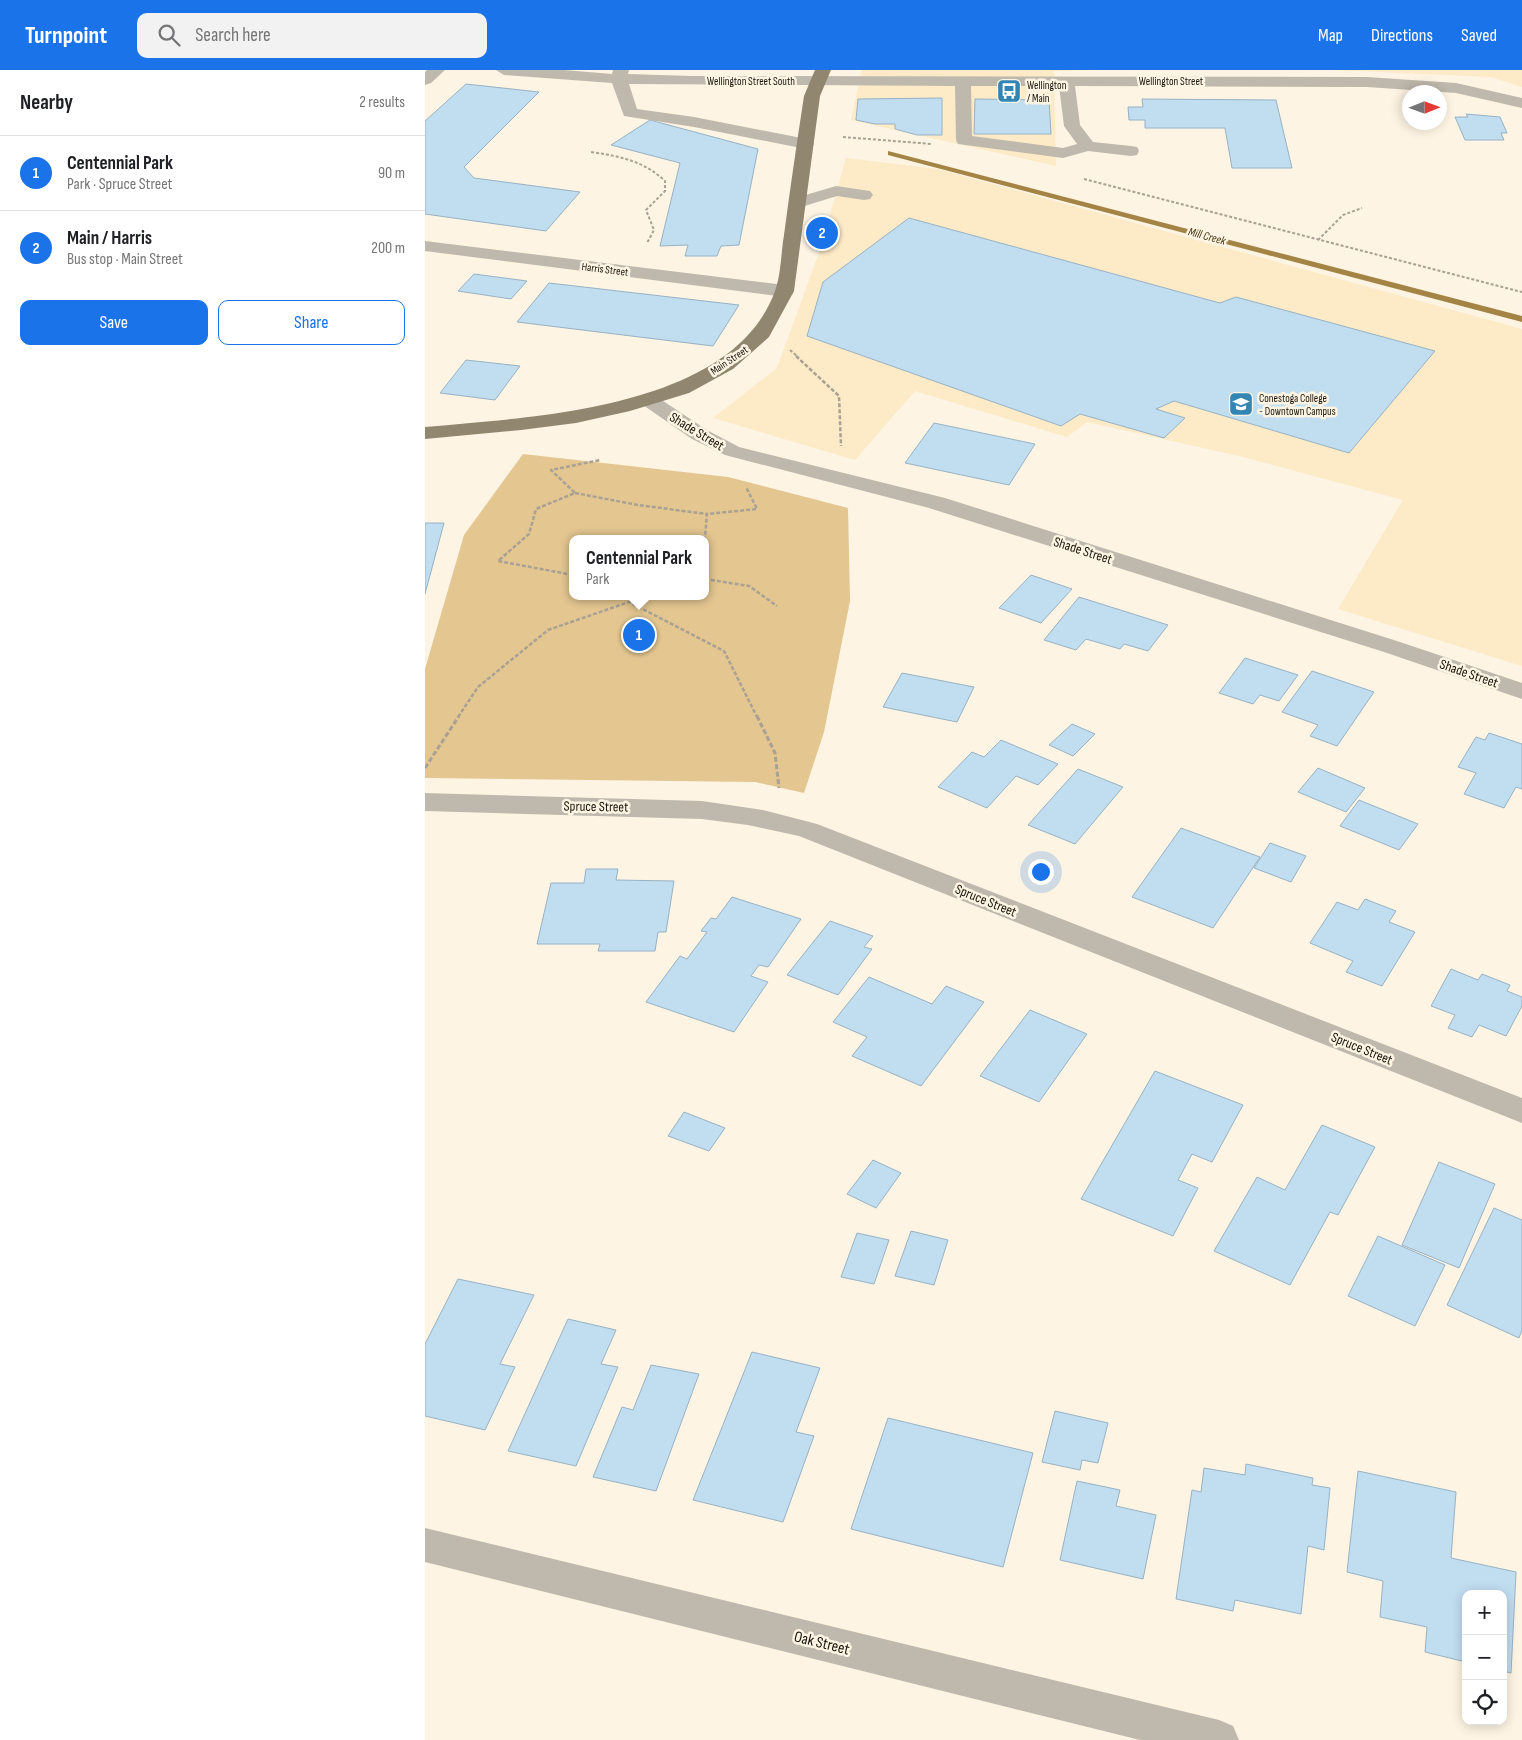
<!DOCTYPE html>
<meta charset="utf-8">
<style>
:root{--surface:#fff;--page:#f2f2f2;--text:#202124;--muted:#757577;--line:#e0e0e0;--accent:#1a73e8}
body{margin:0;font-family:"Sofia Sans Condensed",sans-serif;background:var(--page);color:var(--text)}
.controls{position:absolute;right:15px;bottom:15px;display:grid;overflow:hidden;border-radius:10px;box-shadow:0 2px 12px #0003}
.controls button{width:45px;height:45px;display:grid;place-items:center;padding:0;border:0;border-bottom:1px solid var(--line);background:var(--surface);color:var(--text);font:25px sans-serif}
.compass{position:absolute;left:977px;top:15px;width:45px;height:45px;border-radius:50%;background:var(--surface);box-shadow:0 2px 12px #0003;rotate:89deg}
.you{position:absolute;left:615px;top:801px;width:18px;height:18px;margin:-12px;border:4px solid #fff;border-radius:50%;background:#1a73e8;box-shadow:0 0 0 8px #1a73e833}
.badge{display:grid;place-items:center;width:32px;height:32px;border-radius:50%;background:var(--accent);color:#fff;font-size:16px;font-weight:700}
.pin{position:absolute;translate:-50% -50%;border:2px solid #fff;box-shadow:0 1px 5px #0006}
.popup{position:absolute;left:144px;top:465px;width:140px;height:65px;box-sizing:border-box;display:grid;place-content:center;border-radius:10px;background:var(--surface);filter:drop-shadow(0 1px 4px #0005);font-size:16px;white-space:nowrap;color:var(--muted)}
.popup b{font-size:19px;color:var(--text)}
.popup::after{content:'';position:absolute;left:50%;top:100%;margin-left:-10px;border:10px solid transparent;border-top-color:var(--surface)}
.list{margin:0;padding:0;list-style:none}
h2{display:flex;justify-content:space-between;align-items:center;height:65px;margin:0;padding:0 20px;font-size:21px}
h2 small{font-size:16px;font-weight:400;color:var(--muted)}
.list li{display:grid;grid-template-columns:32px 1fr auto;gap:15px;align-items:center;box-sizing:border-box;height:75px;padding:0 20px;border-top:1px solid var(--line)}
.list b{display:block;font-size:19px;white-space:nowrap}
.list p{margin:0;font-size:16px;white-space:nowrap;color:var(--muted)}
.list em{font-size:16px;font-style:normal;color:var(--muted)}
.actions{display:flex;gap:10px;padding:15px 20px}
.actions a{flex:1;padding:11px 0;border:1px solid var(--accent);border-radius:10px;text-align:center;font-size:18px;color:var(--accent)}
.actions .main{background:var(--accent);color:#fff}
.icon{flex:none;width:28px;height:28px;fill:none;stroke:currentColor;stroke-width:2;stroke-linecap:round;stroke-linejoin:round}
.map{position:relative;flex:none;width:1097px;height:1670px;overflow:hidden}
header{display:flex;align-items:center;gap:30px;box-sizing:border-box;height:70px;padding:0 25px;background:var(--accent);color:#fff}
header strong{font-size:24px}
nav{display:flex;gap:28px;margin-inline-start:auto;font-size:18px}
.search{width:350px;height:45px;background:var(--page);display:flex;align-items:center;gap:12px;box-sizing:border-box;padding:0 18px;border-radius:10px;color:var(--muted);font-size:19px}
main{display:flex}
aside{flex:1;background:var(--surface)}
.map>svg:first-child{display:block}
</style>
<header>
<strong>Turnpoint</strong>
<div class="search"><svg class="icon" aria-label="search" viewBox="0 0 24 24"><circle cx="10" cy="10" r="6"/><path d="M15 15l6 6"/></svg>Search here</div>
<nav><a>Map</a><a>Directions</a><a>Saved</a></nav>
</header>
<main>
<aside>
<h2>Nearby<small>2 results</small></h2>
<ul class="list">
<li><span class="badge">1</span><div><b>Centennial Park</b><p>Park · Spruce Street</p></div><em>90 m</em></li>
<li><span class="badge">2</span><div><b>Main / Harris</b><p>Bus stop · Main Street</p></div><em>200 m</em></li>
</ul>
<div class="actions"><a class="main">Save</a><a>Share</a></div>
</aside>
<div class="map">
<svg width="1097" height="1670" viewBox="0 0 1097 1670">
<rect width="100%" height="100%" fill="#fdf4e3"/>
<g fill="#fdeac7">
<path d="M437,0H676L629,1L631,96L426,50Z"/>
<path d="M908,0H1097V17L1066,7Z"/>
<path d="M421,88L513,99L1097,259V596L913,539L978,430L814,386L662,352L642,367L490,321L430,390L288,348L352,298L395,180Z"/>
</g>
<path fill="#e3c690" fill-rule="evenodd" d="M98,384L303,407L423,438L425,531L399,662L379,723L330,712L0,708V599L39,465ZM148,469H280V526H148Z"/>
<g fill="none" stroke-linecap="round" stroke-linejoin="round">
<path fill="#a48445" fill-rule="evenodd" d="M463,81L1097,246V252L463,85Z"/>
</g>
<g fill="#c1ddf0" stroke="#97b2c4">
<path d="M41,14L114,22L39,97L49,108L155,122L121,161L0,144V51Z"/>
<path d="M517,28V65H492L470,59V54H450L431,50L433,29Z"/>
<path d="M550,29L624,30L626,64H549Z"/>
<path d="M717,29L851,30L867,98H807L800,58H720V50H704L703,37H718Z"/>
<path d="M1041,44L1075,47L1082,63H1076L1079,70H1040L1030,47H1043Z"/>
<path d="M225,50L333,79L314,175L296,176L292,186H260L263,175L235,176L255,93L186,75Z"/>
<path d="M484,148L795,233L811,227L1010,281L924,383L749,331L731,339L760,348L739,368L655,344L636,356L382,266L398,212Z"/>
<path d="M49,204L102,211L86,229L33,221Z"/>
<path d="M124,213L314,235L288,276L92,252Z"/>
<path d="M41,290L95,296L70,330L15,323Z"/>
<path d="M509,353L610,374L584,415L480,393Z"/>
<path d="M0,453H19L0,524Z"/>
<path d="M606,505L647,519L616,553L574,538Z"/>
<path d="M654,527L743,555L723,581L699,574L695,579L661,569L651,580L619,570Z"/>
<path d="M820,588L873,605L854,631L835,625L828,634L794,623Z"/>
<path d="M887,601L949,622L912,676L885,666L893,655L857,642Z"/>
<path d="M477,603L549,617L532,652L458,637Z"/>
<path d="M647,654L670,664L648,686L624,675Z"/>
<path d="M1064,663L1097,674V719L1091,717L1079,738L1039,724L1051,703L1033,697L1051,667L1060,670Z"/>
<path d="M576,670L633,694L613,715L591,706L562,738L513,717L547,682L559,687Z"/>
<path d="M893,698L940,718L921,742L873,722Z"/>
<path d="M653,699L698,717L650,774L603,755Z"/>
<path d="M934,730L993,754L974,780L915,756Z"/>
<path d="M756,758L835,787L788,858L707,827Z"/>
<path d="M845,773L881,786L866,812L829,798Z"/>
<path d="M161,799H193L191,810L249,811L241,862H233L230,881H173L175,874H112L126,813H159Z"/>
<path d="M307,827L376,849L343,897L334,895L326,906L343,912L309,962L221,932L255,886L262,889L282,862L276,861L286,848L291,849Z"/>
<path d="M940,829L971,841L964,852L990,862L957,916L921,902L928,891L885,873L912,832L933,840Z"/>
<path d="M405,851L448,866L439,877L447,879L413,925L362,905Z"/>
<path d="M1026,899L1053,910L1057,904L1085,915L1082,921L1097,927V936L1081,966L1054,955L1047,967L1023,958L1030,945L1006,936Z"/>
<path d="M444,907L507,934L521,916L559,932L496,1016L427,986L442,967L408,952Z"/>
<path d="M605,940L662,964L614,1032L555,1006Z"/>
<path d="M730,1001L818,1035L787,1092L767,1084L753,1110L773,1118L748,1166L656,1129Z"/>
<path d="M259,1042L300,1058L284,1081L243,1066Z"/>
<path d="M897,1055L950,1077L913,1145L905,1142L865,1215L789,1181L832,1107L860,1120Z"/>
<path d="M448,1090L476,1103L451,1138L422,1124Z"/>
<path d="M1014,1092L1070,1114L1034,1198L977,1175Z"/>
<path d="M1069,1138L1097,1150V1260L1094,1268L1022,1235Z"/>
<path d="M486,1161L523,1170L509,1215L470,1206Z"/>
<path d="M432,1163L464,1170L449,1214L416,1207Z"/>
<path d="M953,1166L1020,1195L990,1256L923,1226Z"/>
<path d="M33,1209L109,1225L75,1294L90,1297L60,1360L0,1346V1274Z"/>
<path d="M143,1249L191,1260L176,1294L193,1297L151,1396L83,1381Z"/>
<path d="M327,1282L395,1298L371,1362L389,1366L358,1452L268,1430Z"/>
<path d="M226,1295L274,1304L231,1421L168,1407L197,1337L208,1340Z"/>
<path d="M630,1341L683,1353L673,1393L657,1390L655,1400L617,1392Z"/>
<path d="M463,1348L608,1383L578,1497L426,1459Z"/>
<path d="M821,1394L888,1408L887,1415L905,1418L899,1480L883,1476L876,1544L810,1530L808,1541L751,1529L767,1420L776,1422L779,1398L820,1405Z"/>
<path d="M933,1401L1031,1422L1026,1488L1091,1502L1086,1603L1078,1601V1524H1041V1592L1000,1582L1002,1557L955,1547L958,1511L922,1502Z"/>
<path d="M652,1411L695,1420L691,1436L731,1445L718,1509L635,1490Z"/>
</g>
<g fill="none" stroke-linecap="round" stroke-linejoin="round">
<g stroke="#a9a193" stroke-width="2" stroke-dasharray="3 2" stroke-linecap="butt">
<path d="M418,67L507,74"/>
<path d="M166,82C194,86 219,91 240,111V121L221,140L229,160L222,173"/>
<path d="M659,109L1097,222"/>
<path d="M893,170L918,145L937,138"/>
<path d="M365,280L373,287"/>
</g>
<g stroke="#a9a193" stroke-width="2.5" stroke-dasharray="4 2" stroke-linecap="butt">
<path d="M371,286L414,326L416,376"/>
<path d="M150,423L213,435L282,444"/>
<path d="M277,469L280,467L282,444L332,439L321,417"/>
<path d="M148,505L73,491L104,464L111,439L150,423L126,400L175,390"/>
<path d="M280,509L324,516L352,536"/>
<path d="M203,526L204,532"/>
<path d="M33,647L53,617L123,560L204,532L299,581L332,647"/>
</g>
<g stroke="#a9a193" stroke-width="3" stroke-dasharray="5 2.5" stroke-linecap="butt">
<path d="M332,646L350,683L354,718"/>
<path d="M0,698L34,646"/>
</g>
<g fill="#bfb9ad" fill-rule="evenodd">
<path d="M2,0H20L6,13L0,15V2Z"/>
<path d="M71,0H139L187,4L188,0H204L203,4L266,6L942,7L1031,13L1097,28V38L1031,23L942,17L650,16L655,55L668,72L706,76L712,77L714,81L712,85L706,86L663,81L638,88L533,74L531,70L530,16L204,14L212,39L269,47L387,70L389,74L387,78L381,79L269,57L199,46L187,13L79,5ZM546,16H634L639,56L652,74L638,78L547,66Z"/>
<path d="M411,116L445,121L448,125L445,129L439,130L412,126L373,138L367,137L364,133L367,129Z"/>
<path d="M0,171L360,215L367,217L369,221L367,225L360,227L0,181Z"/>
<path d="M225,325L232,327L282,360L314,377L520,428L975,572L1097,613V629L959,582L504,438L300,385L267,369L218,335L215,331L218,327Z"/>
<path d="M0,723L277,731L338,740L392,754L1097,1028V1053L374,766L323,755L277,749L0,741Z"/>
<path d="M0,1458L794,1650L808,1656L814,1670H715L0,1492Z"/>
</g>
<path fill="#918670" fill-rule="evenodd" d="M390,0H406L395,26L369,221L344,267L308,299L264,323L205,341L151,353L96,360L0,369V357C105,347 307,340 350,221C356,205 356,183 359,165C365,119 372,72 379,26Z"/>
</g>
<defs>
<symbol id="bus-square" viewBox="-11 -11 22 22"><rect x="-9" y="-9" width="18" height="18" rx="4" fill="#3286b6" stroke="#fdf4e3"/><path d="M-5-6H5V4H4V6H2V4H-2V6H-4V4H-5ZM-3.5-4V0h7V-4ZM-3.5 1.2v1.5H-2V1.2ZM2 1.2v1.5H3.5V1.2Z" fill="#fff"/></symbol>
<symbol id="university-square" viewBox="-11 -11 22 22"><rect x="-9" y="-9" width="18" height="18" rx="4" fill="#3286b6" stroke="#fdf4e3"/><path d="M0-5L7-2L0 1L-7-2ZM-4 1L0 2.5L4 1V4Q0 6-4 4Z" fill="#fff"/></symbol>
</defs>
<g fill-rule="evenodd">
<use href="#bus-square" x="570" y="7" width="28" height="28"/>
<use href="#university-square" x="802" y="320" width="28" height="28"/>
</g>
<g text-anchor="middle" stroke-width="5" stroke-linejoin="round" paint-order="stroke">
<g font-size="11" fill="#1b150b" stroke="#fdf4e3">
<text x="326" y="15">Wellington Street South</text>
<text x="746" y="15">Wellington Street</text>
<text transform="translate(180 199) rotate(7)" y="4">Harris Street</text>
<text transform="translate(304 290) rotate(-34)" y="4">Main Street</text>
</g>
<g font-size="11" fill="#1b150b" stroke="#fdf4e3" text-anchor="start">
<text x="602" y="19">Wellington<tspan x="602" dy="13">/ Main</tspan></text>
<text x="834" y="332">Conestoga College<tspan x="834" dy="13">- Downtown Campus</tspan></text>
</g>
<g font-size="12" font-style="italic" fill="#493812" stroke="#fdf4e3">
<text transform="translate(782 166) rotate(15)" y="4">Mill Creek</text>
</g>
<g font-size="14" fill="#1b150b" stroke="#fdf4e3">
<text transform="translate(272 361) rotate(31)" y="5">Shade Street</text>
<text transform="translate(658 480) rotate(18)" y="5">Shade Street</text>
<text transform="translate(1044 603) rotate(19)" y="5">Shade Street</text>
<text transform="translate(171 736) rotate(1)" y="5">Spruce Street</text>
<text transform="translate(561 830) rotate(22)" y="5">Spruce Street</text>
<text transform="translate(937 978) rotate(22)" y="5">Spruce Street</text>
</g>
<g font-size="16" fill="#1b150b" stroke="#fdf4e3">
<text transform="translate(397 1572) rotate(14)" y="6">Oak Street</text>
</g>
</g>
</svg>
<div class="controls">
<button>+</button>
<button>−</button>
<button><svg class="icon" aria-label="locate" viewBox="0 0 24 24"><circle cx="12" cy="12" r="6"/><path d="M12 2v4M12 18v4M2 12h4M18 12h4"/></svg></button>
</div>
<svg class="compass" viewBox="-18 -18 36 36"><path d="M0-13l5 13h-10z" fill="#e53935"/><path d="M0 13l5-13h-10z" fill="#757577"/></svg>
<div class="you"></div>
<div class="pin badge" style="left:214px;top:565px">1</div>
<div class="popup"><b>Centennial Park</b>Park</div>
<div class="pin badge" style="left:397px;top:163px">2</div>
</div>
</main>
